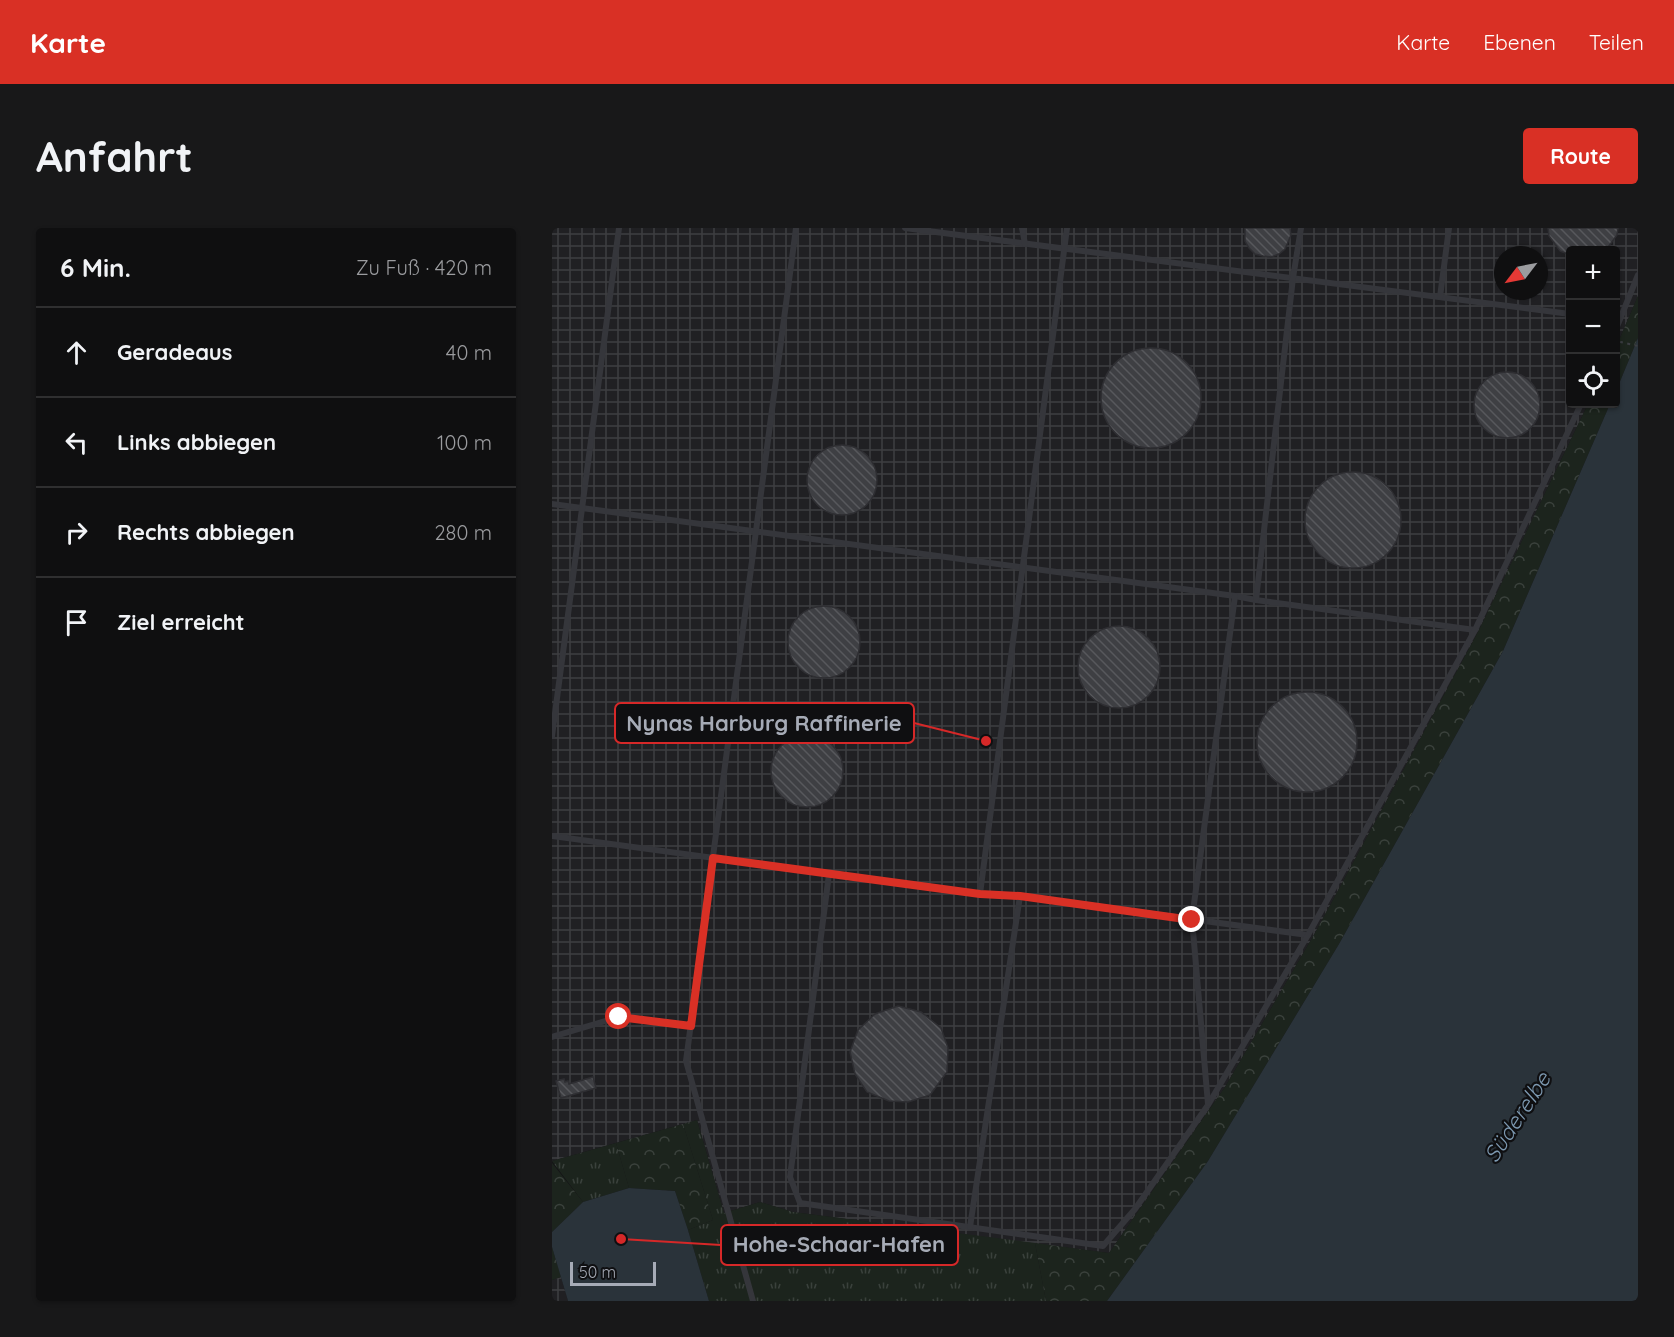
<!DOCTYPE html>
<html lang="de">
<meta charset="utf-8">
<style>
:root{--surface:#0f0f10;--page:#181819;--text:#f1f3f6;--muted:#9b9c9f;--line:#2f2f30;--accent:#d93025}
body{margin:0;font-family:Quicksand,sans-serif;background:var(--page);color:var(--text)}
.controls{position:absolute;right:18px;top:18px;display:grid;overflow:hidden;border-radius:6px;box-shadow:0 2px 4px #0004}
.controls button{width:54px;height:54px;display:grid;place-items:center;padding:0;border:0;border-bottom:2px solid var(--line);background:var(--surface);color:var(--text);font:30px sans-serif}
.compass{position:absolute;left:942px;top:18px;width:54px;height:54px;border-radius:50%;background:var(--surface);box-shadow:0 2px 4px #0004;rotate:238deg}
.scale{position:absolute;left:18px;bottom:15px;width:86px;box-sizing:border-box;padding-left:6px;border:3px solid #a6abb6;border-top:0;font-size:16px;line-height:21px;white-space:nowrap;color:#a6abb6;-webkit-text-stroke:4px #0f0f11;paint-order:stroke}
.stop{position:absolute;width:18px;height:18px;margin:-14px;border:4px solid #d93025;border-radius:50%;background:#fff}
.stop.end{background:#d93025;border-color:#fff;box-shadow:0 2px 6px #0008}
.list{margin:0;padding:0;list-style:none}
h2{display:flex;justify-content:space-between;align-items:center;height:78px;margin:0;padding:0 24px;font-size:26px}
h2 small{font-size:20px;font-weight:400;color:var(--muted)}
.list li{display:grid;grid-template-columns:39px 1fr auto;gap:18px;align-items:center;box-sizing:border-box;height:90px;padding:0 24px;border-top:2px solid var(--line)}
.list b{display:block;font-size:22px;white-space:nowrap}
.list em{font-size:20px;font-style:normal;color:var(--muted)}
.icon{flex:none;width:33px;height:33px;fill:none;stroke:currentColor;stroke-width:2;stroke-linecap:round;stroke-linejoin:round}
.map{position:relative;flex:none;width:1086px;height:1073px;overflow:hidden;border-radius:6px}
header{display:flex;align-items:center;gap:36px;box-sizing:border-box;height:84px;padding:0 30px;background:var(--accent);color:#fff}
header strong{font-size:28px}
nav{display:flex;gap:33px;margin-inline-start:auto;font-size:21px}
.intro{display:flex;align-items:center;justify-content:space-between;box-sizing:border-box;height:144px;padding:0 36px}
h1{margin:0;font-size:42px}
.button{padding:15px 27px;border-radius:6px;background:var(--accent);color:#fff;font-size:21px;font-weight:700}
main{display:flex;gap:36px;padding:0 36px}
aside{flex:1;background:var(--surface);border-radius:6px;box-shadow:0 2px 4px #0004}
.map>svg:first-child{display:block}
</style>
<header>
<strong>Karte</strong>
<nav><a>Karte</a><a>Ebenen</a><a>Teilen</a></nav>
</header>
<div class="intro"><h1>Anfahrt</h1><a class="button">Route</a></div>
<main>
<aside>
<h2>6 Min.<small>Zu Fuß · 420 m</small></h2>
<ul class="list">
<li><svg class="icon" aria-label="ahead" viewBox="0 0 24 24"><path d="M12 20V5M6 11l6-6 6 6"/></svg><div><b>Geradeaus</b></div><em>40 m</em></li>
<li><svg class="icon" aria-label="left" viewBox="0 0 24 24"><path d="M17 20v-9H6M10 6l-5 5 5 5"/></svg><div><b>Links abbiegen</b></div><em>100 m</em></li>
<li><svg class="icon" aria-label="right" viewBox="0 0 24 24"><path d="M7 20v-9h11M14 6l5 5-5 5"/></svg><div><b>Rechts abbiegen</b></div><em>280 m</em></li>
<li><svg class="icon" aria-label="arrive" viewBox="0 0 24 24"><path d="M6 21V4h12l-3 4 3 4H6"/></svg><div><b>Ziel erreicht</b></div></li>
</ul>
</aside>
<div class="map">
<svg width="1086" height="1073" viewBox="0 0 1086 1073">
<defs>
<pattern id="industrial-grid" width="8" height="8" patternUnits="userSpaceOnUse" patternTransform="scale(1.5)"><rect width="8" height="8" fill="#202023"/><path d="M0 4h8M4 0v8" fill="none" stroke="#3d3e41"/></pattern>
<pattern id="grass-tufts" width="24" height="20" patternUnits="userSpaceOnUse" patternTransform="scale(1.5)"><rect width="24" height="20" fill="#1c241d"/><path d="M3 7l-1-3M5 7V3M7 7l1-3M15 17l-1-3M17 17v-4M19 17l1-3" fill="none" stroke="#3a413c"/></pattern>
<pattern id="forest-crowns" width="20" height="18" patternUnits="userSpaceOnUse" patternTransform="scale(1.5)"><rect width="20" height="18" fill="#1c241d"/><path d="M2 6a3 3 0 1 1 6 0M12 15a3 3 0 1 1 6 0" fill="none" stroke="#3a413c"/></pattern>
<pattern id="building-back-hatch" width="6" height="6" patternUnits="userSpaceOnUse" patternTransform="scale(1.5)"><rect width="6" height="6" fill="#3e3f43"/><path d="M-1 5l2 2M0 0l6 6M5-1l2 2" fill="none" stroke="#57585c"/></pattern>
</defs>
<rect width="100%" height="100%" fill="#141416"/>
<g fill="url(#industrial-grid)" fill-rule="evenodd">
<path d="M0,0H1086V68L1064,119V22H1018V176H1036L926,404L763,705L673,859L557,1025L241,984L208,974L172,985L145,892L0,933ZM951,27H987V63H951Z"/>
<path d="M9,1049L16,1073H0V1052Z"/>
</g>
<g fill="url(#grass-tufts)">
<path d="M145,892L172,985L208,974L241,984L483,1015L494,1073H157L136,1002L161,992L131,896Z"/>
<path d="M64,915L77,960L31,974L0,933Z"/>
</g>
<g fill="url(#forest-crowns)">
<path d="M1086,68V110L1064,163V119Z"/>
<path d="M1036,176H1058L951,423L787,716L656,933L555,1073H494L483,1015L557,1025L673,859L763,705L926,404Z"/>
<path d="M131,896L161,992L136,1002L123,963L77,960L64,915Z"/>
<path d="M0,935L31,974L0,1004Z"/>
<path d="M0,1019L9,1049L0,1052Z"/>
</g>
<g fill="#2a333a">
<path d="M1086,110V1073H555L656,933L787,716L951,423L1058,176H1064V163Z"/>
<path d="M77,960L123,963L136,1002L157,1073H16L0,1019V1004L31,974Z"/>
</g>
<g fill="url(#building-back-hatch)" stroke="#2e2e32" stroke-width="1.5">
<path d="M693,0H738L739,7L733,21L727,26L719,29L711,28L703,26L697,20L693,13Z"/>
<path d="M996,0H1066L1065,7L1054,22H1018V27L1008,23L997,8Z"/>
<circle cx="599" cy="170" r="50"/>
<circle cx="955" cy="177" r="33"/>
<circle cx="290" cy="252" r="35"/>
<circle cx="801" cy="292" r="48"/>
<circle cx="272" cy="414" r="36"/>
<circle cx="567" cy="439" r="41"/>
<circle cx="755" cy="514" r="50"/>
<circle cx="255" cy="543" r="36"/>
<path d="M346,778L369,784L389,800L396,820L395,844L378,867L356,874L337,873L315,864L303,846L298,824L306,802L323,786Z"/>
<path d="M41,849L44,860L9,870L4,853L12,851L13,854L16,853L17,856Z"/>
</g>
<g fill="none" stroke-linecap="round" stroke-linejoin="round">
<path stroke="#3b3d42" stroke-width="2" stroke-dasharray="3 4.5" stroke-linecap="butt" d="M1064,121L1069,114L1086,118"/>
<g stroke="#35363b" stroke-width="6">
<path d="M353,0L1018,86"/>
<path d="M470,0L473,16"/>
<path d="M888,69L897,0"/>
<path d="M1064,101L1086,47"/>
<path d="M0,276L683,368L704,372L923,402"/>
<path d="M704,372L741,50L749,0"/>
<path d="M0,508L67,0"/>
<path d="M0,608L428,666L468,668L756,707"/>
<path d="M277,646L238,949L248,975L551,1018L583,981L656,877L756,707L923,402L1029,176"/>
<path d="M428,666L515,0"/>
<path d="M0,809L67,789L139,798"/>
<path d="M656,876L640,691L683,368"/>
<path d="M418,999L468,668"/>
<path d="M201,1073L134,833L244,0"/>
</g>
</g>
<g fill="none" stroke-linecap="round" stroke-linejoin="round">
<path stroke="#d93025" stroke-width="8" d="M67,789L139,798L161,630L428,666L468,668L640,692"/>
</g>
<g text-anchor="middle" stroke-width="4.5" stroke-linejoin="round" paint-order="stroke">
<g font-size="22" font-style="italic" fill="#7d99b1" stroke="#0f0f11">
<text transform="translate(965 889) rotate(-57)" y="8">Süderelbe</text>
</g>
</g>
<path fill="none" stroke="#d62828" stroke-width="2" d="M434 513L362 495M69 1011L169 1017"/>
<g fill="#d62828" stroke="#0f0f11" stroke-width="2">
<circle cx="434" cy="513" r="6"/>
<circle cx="69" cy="1011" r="6"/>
</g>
<g fill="#0f0f11" stroke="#d62828" stroke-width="2">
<rect x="63" y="475" width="299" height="40" rx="6"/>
<rect x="169" y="997" width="237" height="40" rx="6"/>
</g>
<g font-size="22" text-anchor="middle" font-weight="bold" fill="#a6abb6">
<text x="212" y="503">Nynas Harburg Raffinerie</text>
<text x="287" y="1024">Hohe-Schaar-Hafen</text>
</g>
</svg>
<div class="controls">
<button>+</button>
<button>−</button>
<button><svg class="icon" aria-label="locate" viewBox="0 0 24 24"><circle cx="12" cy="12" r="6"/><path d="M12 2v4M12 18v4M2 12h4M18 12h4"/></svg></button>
</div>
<svg class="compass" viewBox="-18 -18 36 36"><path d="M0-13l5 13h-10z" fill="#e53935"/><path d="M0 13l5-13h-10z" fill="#9b9c9f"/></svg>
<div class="scale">50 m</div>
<div class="stop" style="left:67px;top:789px"></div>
<div class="stop end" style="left:640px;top:692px"></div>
</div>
</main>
